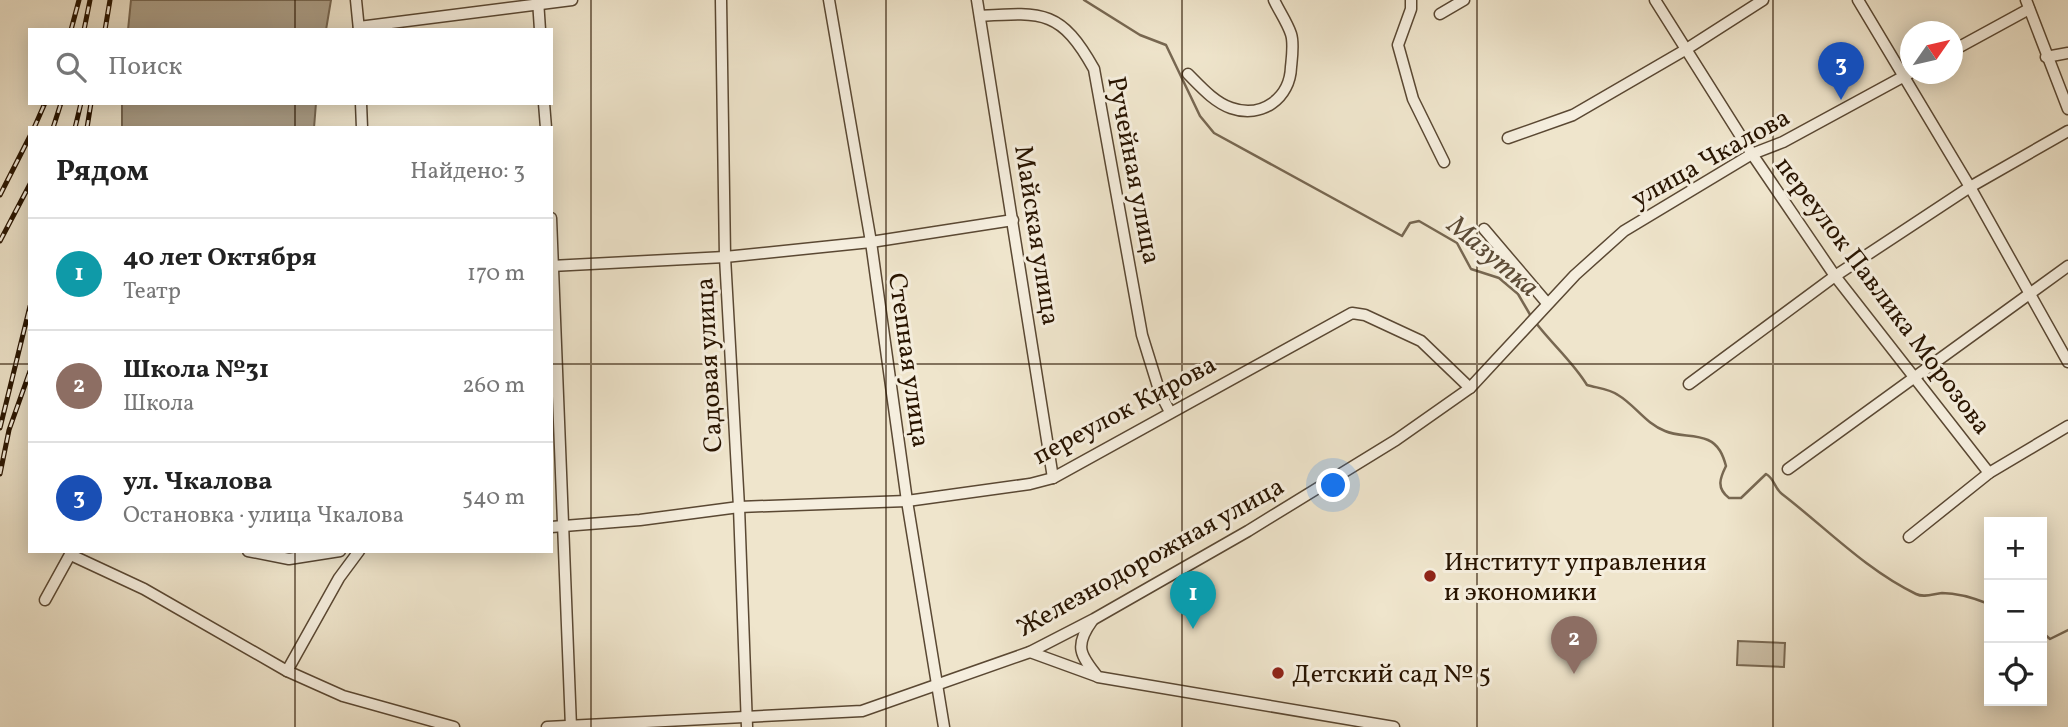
<!DOCTYPE html>
<html lang="ru">
<meta charset="utf-8">
<style>
:root{--surface:#fff;--page:#f6f6f6;--text:#222;--muted:#767676;--line:#e0e0e0;--accent:#8f2418}
body{margin:0;font-family:Vollkorn,serif;background:var(--page);color:var(--text)}
.controls{position:absolute;right:21px;bottom:21px;display:grid;overflow:hidden;border-radius:0px;box-shadow:0 4px 18px #0003}
.controls button{width:63px;height:63px;display:grid;place-items:center;padding:0;border:0;border-bottom:2px solid var(--line);background:var(--surface);color:var(--text);font:35px sans-serif}
.compass{position:absolute;left:1900px;top:21px;width:63px;height:63px;border-radius:50%;background:var(--surface);box-shadow:0 4px 18px #0003;rotate:56deg}
.you{position:absolute;left:1334px;top:486px;width:24px;height:24px;margin:-18px;border:5px solid #fff;border-radius:50%;background:#1a73e8;box-shadow:0 0 0 10px #1a73e833}
.badge{display:grid;place-items:center;width:46px;height:46px;border-radius:50%;background:var(--accent);color:#fff;font-size:23px;font-weight:700}
.pin{position:absolute;translate:-50% -58px;filter:drop-shadow(0 2px 4px #0008)}
.pin::after{content:'';position:absolute;top:37px;width:24px;height:21px;background:inherit;clip-path:polygon(0 0,100% 0,50% 100%)}
.list{margin:0;padding:0;list-style:none}
h2{display:flex;justify-content:space-between;align-items:center;height:91px;margin:0;padding:0 28px;font-size:30px}
h2 small{font-size:23px;font-weight:400;color:var(--muted)}
.list li{display:grid;grid-template-columns:46px 1fr auto;gap:21px;align-items:center;box-sizing:border-box;height:112px;padding:0 28px;border-top:2px solid var(--line)}
.list b{display:block;font-size:26px;white-space:nowrap}
.list p{margin:0;font-size:23px;white-space:nowrap;color:var(--muted)}
.list em{font-size:23px;font-style:normal;color:var(--muted)}
.icon{flex:none;width:38px;height:38px;fill:none;stroke:currentColor;stroke-width:2;stroke-linecap:round;stroke-linejoin:round}
.map{position:relative;flex:none;width:2068px;height:727px;overflow:hidden}
.search{position:absolute;background:var(--surface);box-shadow:0 4px 18px #0003;left:28px;top:28px;width:525px;height:77px;display:flex;align-items:center;gap:18px;box-sizing:border-box;padding:0 24px;border-radius:0px;color:var(--muted);font-size:26px}
.panel{position:absolute;background:var(--surface);box-shadow:0 4px 18px #0003;left:28px;top:126px;width:525px;height:427px;border-radius:0px}
.map>svg:first-child{display:block}
</style>
<div class="map">
<svg width="2068" height="727" viewBox="0 0 2068 727">
<rect width="100%" height="100%" fill="#efe5cc"/>
<filter id="stains"><feTurbulence type="fractalNoise" baseFrequency=".00286" numOctaves="4"/><feColorMatrix values="0 0 0 0 .2 0 0 0 0 .09 0 0 0 0 .02 0 0 0 .5 -.17"/></filter>
<radialGradient id="worn" r=".72"><stop offset=".6" stop-color="#630" stop-opacity="0"/><stop offset="1" stop-color="#630" stop-opacity=".3"/></radialGradient>
<path fill="#cdc1a9" stroke="#7a6a54" stroke-width="2" d="M1738,641L1785,643L1784,667L1737,665Z"/>
<g fill="#ab9e87" stroke="#776751" stroke-width="2">
<path d="M131,0H331L326,30H128Z"/>
<path d="M122,103H316L314,128H122Z"/>
</g>
<g fill="none" stroke-linecap="round" stroke-linejoin="round">
<g stroke="#776751" stroke-width="2.5">
<path d="M1084,0L1140,35L1166,45L1200,116L1214,133L1402,236L1410,223L1419,221L1457,243L1471,269L1499,278L1518,294L1532,318"/>
<path d="M1536,323C1552,344 1573,362 1587,385C1597,388 1610,389 1618,395C1635,405 1646,424 1665,431C1678,437 1695,434 1708,440C1719,445 1723,455 1726,466C1720,478 1716,488 1729,498H1741L1766,474C1775,479 1774,488 1782,494C1825,527 1866,570 1916,594C1924,598 1933,594 1942,593C1959,593 1974,598 1989,604"/>
<path d="M2042,632L2050,639L2068,630"/>
</g>
<defs>
<g id="minor">
<path d="M356,0L359,30"/>
<path d="M538,0L540,30"/>
<path d="M721,0L725,257L739,507L747,727"/>
<path d="M829,0L871,242L907,501L944,727"/>
<path d="M977,0L1053,478"/>
<path d="M1411,0V9L1398,45L1413,99L1444,162"/>
<path d="M1655,0L1752,154L1835,276L1989,473"/>
<path d="M1858,0L1970,187L2068,362"/>
<path d="M2026,0L2068,109"/>
<path d="M1440,14L1464,0"/>
<path d="M980,16C1043,12 1061,10 1094,69L1142,335L1160,393L1170,412"/>
<path d="M359,27L572,0"/>
<path d="M1952,51L2029,9"/>
<path d="M2046,57L2068,53"/>
<path d="M1188,74C1201,87 1214,102 1231,108C1262,119 1290,98 1291,67C1292,57 1294,43 1291,34C1287,22 1279,11 1274,0"/>
<path d="M361,103L362,128"/>
<path d="M544,103L546,128"/>
<path d="M1508,138L1573,115L1685,50L1763,0"/>
<path d="M551,218L571,727"/>
<path d="M1484,229L1547,303"/>
<path d="M551,266L725,257L871,242L1013,220"/>
<path d="M1689,384L1835,276L1970,187L2068,131"/>
<path d="M1788,469L2068,266"/>
<path d="M551,527L640,520L739,507L907,501L1030,484L1053,478L1352,313L1365,315L1421,341L1470,388"/>
<path d="M1909,537L1989,473L2068,426"/>
<path d="M248,551L289,559L340,551"/>
<path d="M71,555L144,589L287,671L343,696L454,727"/>
<path d="M45,600L72,551"/>
<path d="M1092,621C1074,646 1080,655 1098,677L1394,727"/>
<path d="M1030,652L1096,676"/>
<path d="M287,671L339,578L359,551"/>
<path d="M547,727L862,711L1030,652L1094,619L1248,531L1396,440L1470,388L1575,275L1624,231L1752,154L1783,142L1910,73"/>
</g>
</defs>
<use href="#minor" stroke="#5a4833" stroke-width="13"/>
<use href="#minor" stroke="#f5eede" stroke-width="10"/>
<defs>
<g id="rail">
<path d="M71,30L79,0"/>
<path d="M84,30L90,0"/>
<path d="M105,30L110,0"/>
<path d="M34,128L45,103"/>
<path d="M53,128L61,103"/>
<path d="M75,128L81,103"/>
<path d="M87,128L91,103"/>
<path d="M0,195L30,136"/>
<path d="M0,241L30,184"/>
<path d="M0,428L30,306"/>
<path d="M0,474L9,430L30,371"/>
</g>
</defs>
<use href="#rail" stroke="#281400" stroke-width="5"/>
<use href="#rail" stroke="#f5eede" stroke-width="2.5" stroke-dasharray="8" stroke-linecap="butt"/>
</g>
<path fill="none" stroke="#281400" stroke-width="2" stroke-opacity="0.55" d="M295,0V30M591,0V727M886,0V727M1182,0V727M1477,0V727M1773,0V727M295,103V128M0,364H30M551,364H2068M295,551V727"/>
<g fill="#8f2418" stroke="#f5eede" stroke-width="2.5">
<circle cx="1430" cy="576" r="7"/>
<circle cx="1278" cy="673" r="7"/>
</g>
<g text-anchor="middle" stroke-width="6" stroke-linejoin="round" paint-order="stroke">
<g font-size="26" fill="#281400" stroke="#f5eede">
<text transform="translate(1710 157) rotate(-29)" y="9">улица Чкалова</text>
<text transform="translate(1135 170) rotate(79)" y="9">Ручейная улица</text>
<text transform="translate(1038 235) rotate(81)" y="9">Майская улица</text>
<text transform="translate(1884 295) rotate(53)" y="9">переулок Павлика Морозова</text>
<text transform="translate(910 360) rotate(82)" y="9">Степная улица</text>
<text transform="translate(708 365) rotate(-93)" y="9">Садовая улица</text>
<text transform="translate(1124 409) rotate(-28)" y="9">переулок Кирова</text>
<text transform="translate(1150 556) rotate(-29)" y="9">Железнодорожная улица</text>
</g>
<g font-size="26" fill="#281400" stroke="#f5eede" text-anchor="start">
<text x="1444" y="570">Институт управления<tspan x="1444" dy="30">и экономики</tspan></text>
<text x="1292" y="682">Детский сад № 5</text>
</g>
<g font-size="28" font-style="italic" fill="#5c4b36" stroke="#f5eede">
<text transform="translate(1494 255) rotate(40)" y="10">Мазутка</text>
</g>
</g>
<rect width="100%" height="100%" filter="url(#stains)"/>
<rect width="100%" height="100%" fill="url(#worn)"/>
</svg>
<div class="controls">
<button>+</button>
<button>−</button>
<button><svg class="icon" aria-label="locate" viewBox="0 0 24 24"><circle cx="12" cy="12" r="6"/><path d="M12 2v4M12 18v4M2 12h4M18 12h4"/></svg></button>
</div>
<svg class="compass" viewBox="-18 -18 36 36"><path d="M0-13l5 13h-10z" fill="#e53935"/><path d="M0 13l5-13h-10z" fill="#767676"/></svg>
<div class="you"></div>
<div class="pin badge" style="left:1193px;top:629px;background:#0f9aa8">1</div>
<div class="pin badge" style="left:1574px;top:674px;background:#8d6e63">2</div>
<div class="pin badge" style="left:1841px;top:100px;background:#1a4fb4">3</div>
<div class="search"><svg class="icon" aria-label="search" viewBox="0 0 24 24"><circle cx="10" cy="10" r="6"/><path d="M15 15l6 6"/></svg>Поиск</div>
<section class="panel">
<h2>Рядом<small>Найдено: 3</small></h2>
<ul class="list">
<li><span class="badge" style="background:#0f9aa8">1</span><div><b>40 лет Октября</b><p>Театр</p></div><em>170 m</em></li>
<li><span class="badge" style="background:#8d6e63">2</span><div><b>Школа №31</b><p>Школа</p></div><em>260 m</em></li>
<li><span class="badge" style="background:#1a4fb4">3</span><div><b>ул. Чкалова</b><p>Остановка · улица Чкалова</p></div><em>540 m</em></li>
</ul>
</section>
</div>
